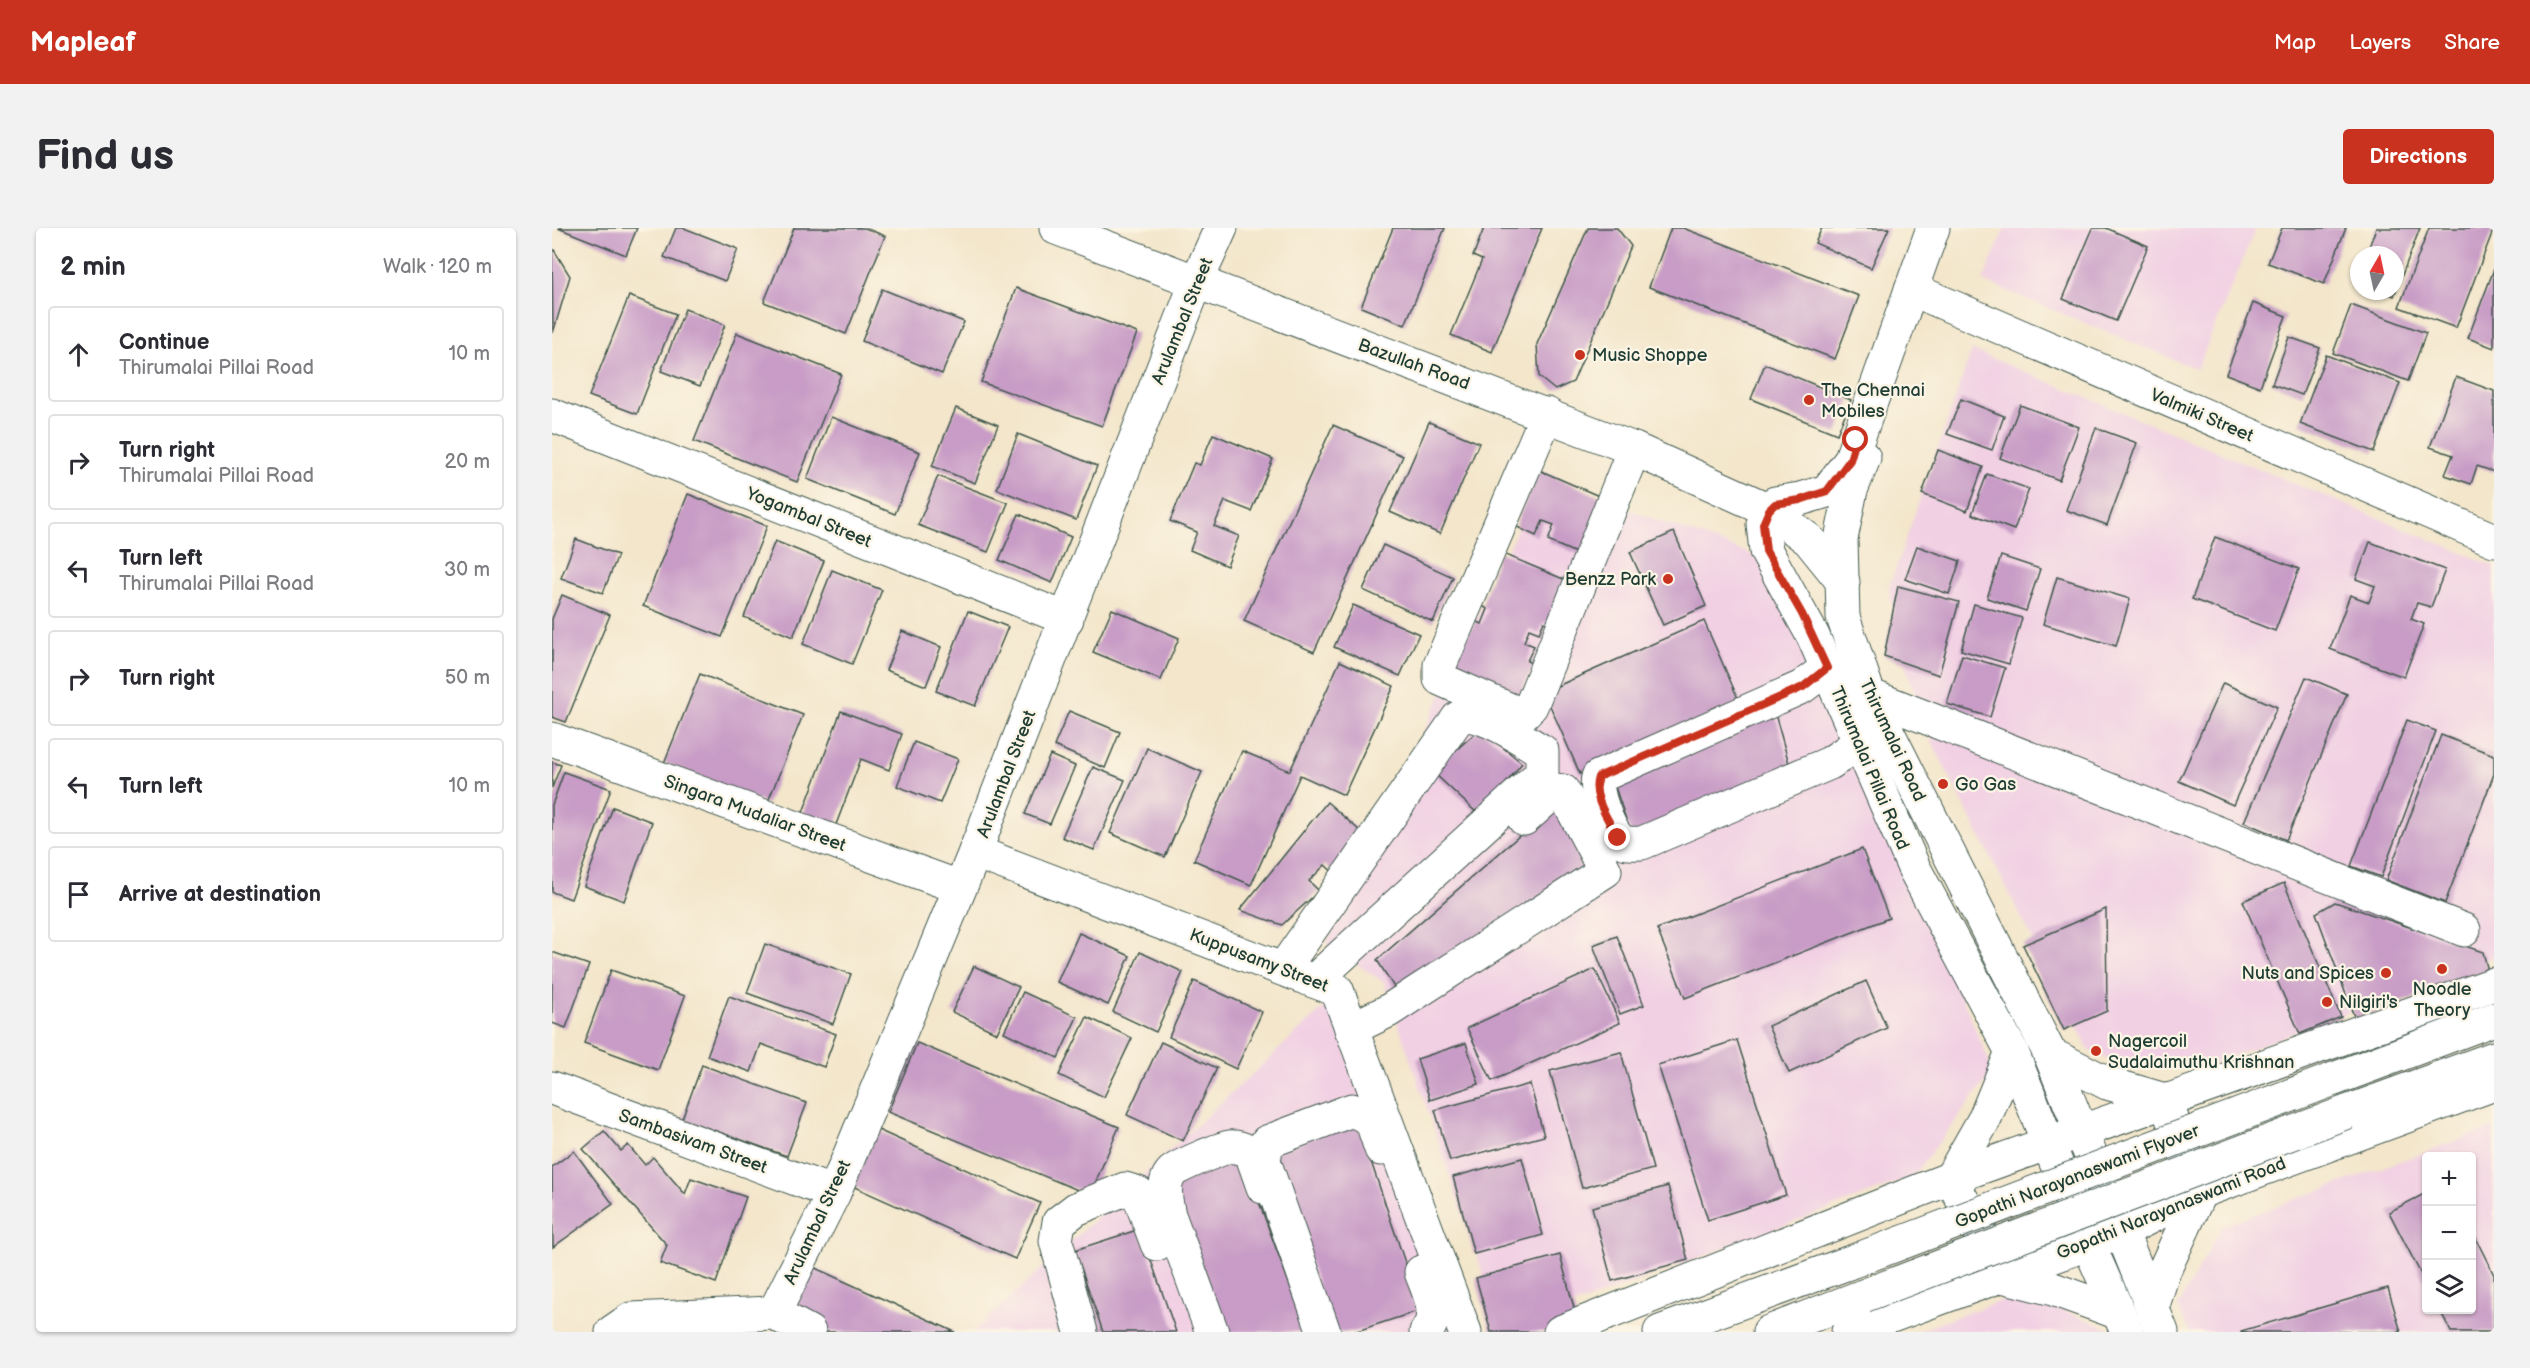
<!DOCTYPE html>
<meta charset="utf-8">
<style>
:root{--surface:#fff;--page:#f2f2f3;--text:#2b2b33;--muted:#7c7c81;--line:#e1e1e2;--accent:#c8321e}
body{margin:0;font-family:"Balsamiq Sans",sans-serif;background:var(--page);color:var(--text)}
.controls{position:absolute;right:18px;bottom:18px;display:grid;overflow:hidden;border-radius:6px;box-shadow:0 2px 4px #0004}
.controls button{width:54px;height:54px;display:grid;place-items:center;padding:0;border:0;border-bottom:2px solid var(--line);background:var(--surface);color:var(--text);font:30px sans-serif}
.compass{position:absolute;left:1798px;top:18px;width:54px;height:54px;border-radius:50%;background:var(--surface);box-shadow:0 2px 4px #0004;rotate:9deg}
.stop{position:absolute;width:18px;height:18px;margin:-14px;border:4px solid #c8321e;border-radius:50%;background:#fff}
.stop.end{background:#c8321e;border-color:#fff;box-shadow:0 2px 6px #0008}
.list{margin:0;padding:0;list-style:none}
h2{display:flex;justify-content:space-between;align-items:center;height:78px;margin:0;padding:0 24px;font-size:26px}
h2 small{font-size:20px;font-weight:400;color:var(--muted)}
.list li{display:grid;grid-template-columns:39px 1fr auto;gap:18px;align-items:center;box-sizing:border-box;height:96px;margin:0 12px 12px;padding:0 12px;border:2px solid var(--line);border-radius:6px}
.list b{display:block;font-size:22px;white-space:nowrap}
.list p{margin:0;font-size:20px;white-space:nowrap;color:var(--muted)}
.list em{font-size:20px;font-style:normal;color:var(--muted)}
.icon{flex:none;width:33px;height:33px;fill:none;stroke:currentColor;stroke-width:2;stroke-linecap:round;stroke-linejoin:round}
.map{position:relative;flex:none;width:1942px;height:1104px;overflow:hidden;border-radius:6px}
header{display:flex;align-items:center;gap:36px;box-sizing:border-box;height:84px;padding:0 30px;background:var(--accent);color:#fff}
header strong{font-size:28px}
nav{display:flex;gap:33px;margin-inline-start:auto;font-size:21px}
.intro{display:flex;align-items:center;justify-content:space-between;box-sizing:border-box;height:144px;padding:0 36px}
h1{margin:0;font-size:42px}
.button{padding:15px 27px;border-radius:6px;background:var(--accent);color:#fff;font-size:21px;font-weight:700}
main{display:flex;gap:36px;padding:0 36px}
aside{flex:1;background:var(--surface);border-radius:6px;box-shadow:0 2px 4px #0004}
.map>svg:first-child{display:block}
</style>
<header>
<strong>Mapleaf</strong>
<nav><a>Map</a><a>Layers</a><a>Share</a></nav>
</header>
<div class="intro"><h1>Find us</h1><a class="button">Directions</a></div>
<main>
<aside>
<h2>2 min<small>Walk · 120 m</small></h2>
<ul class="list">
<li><svg class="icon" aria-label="ahead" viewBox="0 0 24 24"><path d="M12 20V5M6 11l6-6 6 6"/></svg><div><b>Continue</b><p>Thirumalai Pillai Road</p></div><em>10 m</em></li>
<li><svg class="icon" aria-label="right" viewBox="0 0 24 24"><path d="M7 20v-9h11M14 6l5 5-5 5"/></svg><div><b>Turn right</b><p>Thirumalai Pillai Road</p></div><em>20 m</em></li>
<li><svg class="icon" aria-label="left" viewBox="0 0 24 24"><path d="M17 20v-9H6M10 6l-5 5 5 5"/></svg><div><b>Turn left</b><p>Thirumalai Pillai Road</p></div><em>30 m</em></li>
<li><svg class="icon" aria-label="right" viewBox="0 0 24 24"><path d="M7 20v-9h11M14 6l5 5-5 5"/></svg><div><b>Turn right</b></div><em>50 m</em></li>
<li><svg class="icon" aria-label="left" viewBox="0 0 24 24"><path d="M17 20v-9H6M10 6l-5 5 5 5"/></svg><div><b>Turn left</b></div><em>10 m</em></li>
<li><svg class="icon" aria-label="arrive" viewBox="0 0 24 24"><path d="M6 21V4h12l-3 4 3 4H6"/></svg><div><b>Arrive at destination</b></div></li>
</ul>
</aside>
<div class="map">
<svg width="1942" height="1104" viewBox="0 0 1942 1104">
<rect width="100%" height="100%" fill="#fcf5e5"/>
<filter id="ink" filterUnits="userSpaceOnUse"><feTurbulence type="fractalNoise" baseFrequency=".0167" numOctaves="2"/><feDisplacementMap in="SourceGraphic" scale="12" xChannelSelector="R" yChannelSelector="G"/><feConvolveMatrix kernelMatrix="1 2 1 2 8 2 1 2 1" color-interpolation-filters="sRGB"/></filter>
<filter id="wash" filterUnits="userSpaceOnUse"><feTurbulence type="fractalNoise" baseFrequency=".008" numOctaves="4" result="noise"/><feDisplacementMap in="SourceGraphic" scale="24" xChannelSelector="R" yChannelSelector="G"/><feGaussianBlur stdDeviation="1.35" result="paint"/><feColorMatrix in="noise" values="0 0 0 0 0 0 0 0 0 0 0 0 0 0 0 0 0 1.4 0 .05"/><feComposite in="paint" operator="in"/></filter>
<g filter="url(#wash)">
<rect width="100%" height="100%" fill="#f3e6cb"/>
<g fill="#f1d0e3" fill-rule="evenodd">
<path d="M1453,0H1704L1645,141L1431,53Z"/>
<path d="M1420,122L1942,338V728L1650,840L1567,837L1537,822L1380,514L1346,417L1337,360Z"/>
<path d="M989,250L1201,327L1239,363L1441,843L1361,949L951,1104L832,754L774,716Z"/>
<path d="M777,775L903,1104H421Z"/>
<path d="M1942,899V1104H1638L1626,1079L1670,998ZM1874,928H1920V1082H1874Z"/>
<path d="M1470,1065L1564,1104H1363Z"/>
</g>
<g id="blocks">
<g fill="#c89cc6">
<path d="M6,0H85L74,27Z"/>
<path d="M124,0H132L186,21L173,53L112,29Z"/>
<path d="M242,0H313L333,8L294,106L212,74Z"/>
<path d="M841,0H893L853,97L809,79Z"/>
<path d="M932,0H990L940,124L899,107L930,32L921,28Z"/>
<path d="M1036,0H1065L1079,18L1021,154L1003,162L987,149L985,116Z"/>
<path d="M1119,0H1131L1307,68L1283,131L1097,59Z"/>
<path d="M1270,0H1337L1319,40L1263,15Z"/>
<path d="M1541,0H1554L1596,18L1564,93L1511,71Z"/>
<path d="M1730,0H1794L1772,56L1716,35Z"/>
<path d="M1824,0H1868L1842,68L1830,63H1843V27H1814Z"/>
<path d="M1877,0H1942L1904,100L1847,79Z"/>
<path d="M2,22L18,48L1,105L0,23Z"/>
<path d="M1942,41V120L1916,110Z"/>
<path d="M464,60L585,105L550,198L429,154Z"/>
<path d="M330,61L412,94L390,146L310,113Z"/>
<path d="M77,68L124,86L85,186L37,168Z"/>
<path d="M1701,75L1734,88L1708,159L1674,146Z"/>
<path d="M1799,77L1874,105L1856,153L1781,125Z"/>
<path d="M133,81L173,97L148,158L109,143Z"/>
<path d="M185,105L289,146L245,254L142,213Z"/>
<path d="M1737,109L1768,120L1750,167L1720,156Z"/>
<path d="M1774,127L1848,155L1822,224L1748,196Z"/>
<path d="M1213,136L1299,172L1285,206L1199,171Z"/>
<path d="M1904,149L1942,163V244L1925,238L1919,256L1893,247L1901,227L1878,219Z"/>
<path d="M1409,171L1452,188L1440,222L1395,206Z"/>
<path d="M1468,177L1527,199L1507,252L1448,230Z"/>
<path d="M404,180L446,197L423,255L380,238Z"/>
<path d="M279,189L368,224L343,286L255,251Z"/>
<path d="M877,194L927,215L888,306L838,284Z"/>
<path d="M781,197L851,228L762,424L692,393Z"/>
<path d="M1544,200L1585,215L1555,297L1514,282Z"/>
<path d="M466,206L545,238L524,292L445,261Z"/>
<path d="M661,206L721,231L699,283L673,273L662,298L687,308L675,338L638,322L645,304L618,293L642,235L648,237Z"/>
<path d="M1386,222L1431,239L1415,283L1370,266Z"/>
<path d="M987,242L1056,272L1031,328L996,313L1002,297L991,293L984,308L963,298Z"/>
<path d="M1435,246L1477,261L1462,302L1420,286Z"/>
<path d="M386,248L456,275L436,324L366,297Z"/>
<path d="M136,266L215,298L170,409L91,378Z"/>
<path d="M467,286L519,309L500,355L447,332Z"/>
<path d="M1122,304L1154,378L1111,397L1078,324Z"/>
<path d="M1663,309L1747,341L1723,403L1640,371Z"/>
<path d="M24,311L66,327L51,365L9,350Z"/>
<path d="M223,313L272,333L241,409L192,389Z"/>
<path d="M1818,314L1893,342L1879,379L1865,375L1859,391L1872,396L1852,449L1778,421L1798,367L1817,374L1823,358L1804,351Z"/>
<path d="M831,317L901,349L881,394L811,362Z"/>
<path d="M1365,318L1408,333L1397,366L1353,351Z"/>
<path d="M947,324L1016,353L998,396L992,394L987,405L977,401L972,414L982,418L975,433L981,436L967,469L897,439L924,393L930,396L936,381L930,378Z"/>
<path d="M1449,328L1488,341L1474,383L1435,370Z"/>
<path d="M280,342L330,362L300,436L251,416Z"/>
<path d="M1505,349L1578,371L1564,418L1491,396Z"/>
<path d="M1346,358L1407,374L1387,447L1332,428Z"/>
<path d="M10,367L58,387L14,494L0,489V391Z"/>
<path d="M1422,376L1470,390L1457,436L1409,422Z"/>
<path d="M801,377L867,406L848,448L782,419Z"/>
<path d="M560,381L627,410L609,452L541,424Z"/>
<path d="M416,383L456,399L423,478L384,463Z"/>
<path d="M1152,393L1188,475L1028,546L992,464Z"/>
<path d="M350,403L389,419L374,458L334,442Z"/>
<path d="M1410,427L1453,440L1438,489L1395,476Z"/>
<path d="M788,433L842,458L792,567L748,547L699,657L642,632L690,523L738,543Z"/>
<path d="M148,446L251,487L215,576L112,535Z"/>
<path d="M1754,449L1795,466L1734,612L1692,594Z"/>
<path d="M1671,455L1725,479L1681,577L1627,553Z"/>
<path d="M289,483L350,506L337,542L309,531L280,607L247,595Z"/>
<path d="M517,483L568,504L553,540L502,518Z"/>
<path d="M1223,486L1240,546L1080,609L1060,550Z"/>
<path d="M1855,492L1884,503L1829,649L1799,638Z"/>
<path d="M928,501L970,535L928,588L880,543Z"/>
<path d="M1889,507L1942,527V546L1893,675L1834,652Z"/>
<path d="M362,514L406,531L388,575L345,558Z"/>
<path d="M595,520L650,544L613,629L558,605Z"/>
<path d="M498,527L523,538L498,596L473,586Z"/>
<path d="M0,534L9,537L0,560Z"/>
<path d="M541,539L573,552L542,622L510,609Z"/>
<path d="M12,544L59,561L19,671L0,664V577Z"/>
<path d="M775,574L808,603L784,647L773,637L757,653L767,663L730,697L688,682Z"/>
<path d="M1006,574L1042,638L843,761L825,732Z"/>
<path d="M61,579L100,594L72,673L32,658Z"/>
<path d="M1310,621L1337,690L1133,770L1105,701Z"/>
<path d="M1732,655L1789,789L1748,806L1691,673Z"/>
<path d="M1783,674L1931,724L1936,743L1803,791L1764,685Z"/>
<path d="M1554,681L1555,783L1512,802L1471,717Z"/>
<path d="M527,705L578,728L556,777L505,754Z"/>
<path d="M1065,708L1092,777L1068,786L1041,717Z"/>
<path d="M213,716L299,746L281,796L195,765Z"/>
<path d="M0,724L37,737L14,800L0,795Z"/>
<path d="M588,724L631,744L604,804L561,784Z"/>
<path d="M422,738L467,759L445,805L400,784Z"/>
<path d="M1043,741L1068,795L940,853L915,800Z"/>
<path d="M59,742L133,768L106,842L32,815Z"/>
<path d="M642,753L710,784L684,841L617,809Z"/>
<path d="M1314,753L1335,800L1237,845L1216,798Z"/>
<path d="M471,764L525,789L506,830L452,804Z"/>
<path d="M177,768L284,806L272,839L209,816L199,844L155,828Z"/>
<path d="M535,789L580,810L552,869L507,847Z"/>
<path d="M1185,812L1234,967L1156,992L1106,837Z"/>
<path d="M609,814L665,840L631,913L575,887Z"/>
<path d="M365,815L567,899L538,967L336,884Z"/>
<path d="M914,815L927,856L878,872L865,831Z"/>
<path d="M1069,824L1101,941L1030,960L998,843Z"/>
<path d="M150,837L255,875L235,928L130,891Z"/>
<path d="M978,856L992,908L898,933L883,882Z"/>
<path d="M806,895L869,1082L802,1104H782L721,924Z"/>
<path d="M326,902L488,975L463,1031L300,958Z"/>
<path d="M52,903L69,923L76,917L93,937L101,929L133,966L139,950L194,969L164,1055L108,1035L115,1017L31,921Z"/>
<path d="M22,923L61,976L1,1019L0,939Z"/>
<path d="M688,923L755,1104H673L618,951Z"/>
<path d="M970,930L991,1007L922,1026L901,949Z"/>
<path d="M1116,958L1136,1032L1060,1053L1040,979Z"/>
<path d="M1874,965V1056L1837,984Z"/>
<path d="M588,1001L624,1104H551L523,1022Z"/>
<path d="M1920,1003L1942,1047V1104H1899L1888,1082H1920Z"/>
<path d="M1008,1027L1026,1095L993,1104H939L924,1050Z"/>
<path d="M261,1039L403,1104H269L237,1089Z"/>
<path d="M1836,1060L1849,1104H1689V1103Z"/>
</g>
</g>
</g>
<g filter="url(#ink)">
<use href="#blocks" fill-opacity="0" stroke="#3f564b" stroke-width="1.5"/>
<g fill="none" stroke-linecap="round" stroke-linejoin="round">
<defs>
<g id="minor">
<path d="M1359,61L1942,312"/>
<path d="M995,186L888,437V451L970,487L979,478L1082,221"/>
<path d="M0,187L515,391"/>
<path d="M1275,440L1250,459L1046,549C1042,562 1056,600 1067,611C1073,617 1082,615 1090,615L1278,535L1307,515"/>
<path d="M1317,467L1912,702"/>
<path d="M0,511L407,659"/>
<path d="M423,624L785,762L913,1104"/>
<path d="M731,741L906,490C924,478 972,513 990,523V545L762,753"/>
<path d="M799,801L836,783L1053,643L1011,563L1004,562L972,591"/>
<path d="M0,860L282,965"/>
<path d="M869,1044C876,1064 889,1086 874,1104"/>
<path d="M222,1085L282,965L423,624L644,55L669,0"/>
<path d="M60,1104L79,1091L222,1085L257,1104"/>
<path d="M529,1104L504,1013L507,994L524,981L573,961L586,965L605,1016"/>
<path d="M660,1104L617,987C614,974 609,954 621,943C624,939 672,919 677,919C685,918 692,921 699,925L711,959"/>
<path d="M772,1104L712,933L715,914L800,882L819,891L829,921"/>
</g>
<g id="major">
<path d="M504,0L1082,221L1217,282L1257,312L1291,354"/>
<path d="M1381,0L1298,233L1275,263L1248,271L1223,275L1217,282L1211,296L1214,323L1261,408L1362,640L1460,824L1536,1015L1575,1104"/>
<path d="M1312,230L1299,262L1289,311L1291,389L1317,467L1498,826L1610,1104"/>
<path d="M1460,824L1433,890L1399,950L1450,1048L1501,1061L1567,1085"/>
<path d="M1498,826L1555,855L1613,872L1648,964L1611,1045L1600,1081"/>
<path d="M1782,851L1942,791"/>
<path d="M1795,884L1942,830"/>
<path d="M1008,1104L1399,950L1942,756"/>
<path d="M1108,1104L1296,1035"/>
<path d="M1217,1104L1311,1068"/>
<path d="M1296,1104L1568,1004L1648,964L1942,856"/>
</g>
</defs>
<use href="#minor" stroke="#3f564b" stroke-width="35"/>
<use href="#major" stroke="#3f564b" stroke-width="35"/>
<use href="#minor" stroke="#fff" stroke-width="33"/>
<use href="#major" stroke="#fff" stroke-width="33"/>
<defs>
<g id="major-bridge">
<path d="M1296,1035L1782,851"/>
<path d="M1311,1068L1795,884"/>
</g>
</defs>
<use href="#major-bridge" stroke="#3f564b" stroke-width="35" stroke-linecap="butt"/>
<use href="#major-bridge" stroke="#fff" stroke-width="33"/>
</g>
</g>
<g fill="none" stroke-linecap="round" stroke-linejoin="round" filter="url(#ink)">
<path stroke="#c8321e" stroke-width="8" d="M1066,610C1057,592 1039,569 1046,549L1251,459L1275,440L1250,386L1214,323L1211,296L1217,282L1223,276L1248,272L1275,263L1298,232L1304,212"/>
</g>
<g fill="#c8321e" stroke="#fcf5e5" stroke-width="2">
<circle cx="1028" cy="127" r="6"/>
<circle cx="1257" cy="172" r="6"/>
<circle cx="1116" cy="351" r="6"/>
<circle cx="1391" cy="556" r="6"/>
<circle cx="1890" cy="741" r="6"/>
<circle cx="1834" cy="745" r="6"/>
<circle cx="1775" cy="774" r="6"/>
<circle cx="1544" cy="823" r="6"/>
</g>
<g text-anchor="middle" stroke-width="4.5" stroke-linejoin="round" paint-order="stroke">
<g font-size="18" fill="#1f3d34" stroke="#fcf5e5">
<text transform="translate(630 93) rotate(-68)" y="6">Arulambal Street</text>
<text transform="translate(862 136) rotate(20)" y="6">Bazullah Road</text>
<text transform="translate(1650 187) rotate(23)" y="6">Valmiki Street</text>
<text transform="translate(257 289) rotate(22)" y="6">Yogambal Street</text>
<text transform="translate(1341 512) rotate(65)" y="6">Thirumalai Road</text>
<text transform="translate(1318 540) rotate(67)" y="6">Thirumalai Pillai Road</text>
<text transform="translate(454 546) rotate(-69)" y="6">Arulambal Street</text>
<text transform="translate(203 585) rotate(20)" y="6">Singara Mudaliar Street</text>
<text transform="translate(707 732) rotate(21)" y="6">Kuppusamy Street</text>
<text transform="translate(141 913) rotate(20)" y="6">Sambasivam Street</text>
<text transform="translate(1525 948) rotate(-21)" y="6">Gopathi Narayanaswami Flyover</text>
<text transform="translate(1619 980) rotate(-22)" y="6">Gopathi Narayanaswami Road</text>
<text transform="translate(265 994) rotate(-65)" y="6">Arulambal Street</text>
</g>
<g font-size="18" fill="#1f3d34" stroke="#fcf5e5" text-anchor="start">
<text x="1040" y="133">Music Shoppe</text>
<text x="1269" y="168">The Chennai<tspan x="1269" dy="21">Mobiles</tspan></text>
<text x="1104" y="357" text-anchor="end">Benzz Park</text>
<text x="1403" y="562">Go Gas</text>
<text x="1822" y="751" text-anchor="end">Nuts and Spices</text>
<text x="1890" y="767" text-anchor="middle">Noodle<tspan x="1890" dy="21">Theory</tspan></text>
<text x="1787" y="780">Nilgiri's</text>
<text x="1556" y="819">Nagercoil<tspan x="1556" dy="21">Sudalaimuthu Krishnan</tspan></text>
</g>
</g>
</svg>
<div class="controls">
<button>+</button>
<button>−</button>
<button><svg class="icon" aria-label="layers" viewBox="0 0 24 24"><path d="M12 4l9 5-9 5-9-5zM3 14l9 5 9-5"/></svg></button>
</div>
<svg class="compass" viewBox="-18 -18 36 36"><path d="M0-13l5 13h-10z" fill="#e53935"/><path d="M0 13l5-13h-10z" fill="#7c7c81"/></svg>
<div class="stop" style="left:1304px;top:212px"></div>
<div class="stop end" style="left:1066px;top:610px"></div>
</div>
</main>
